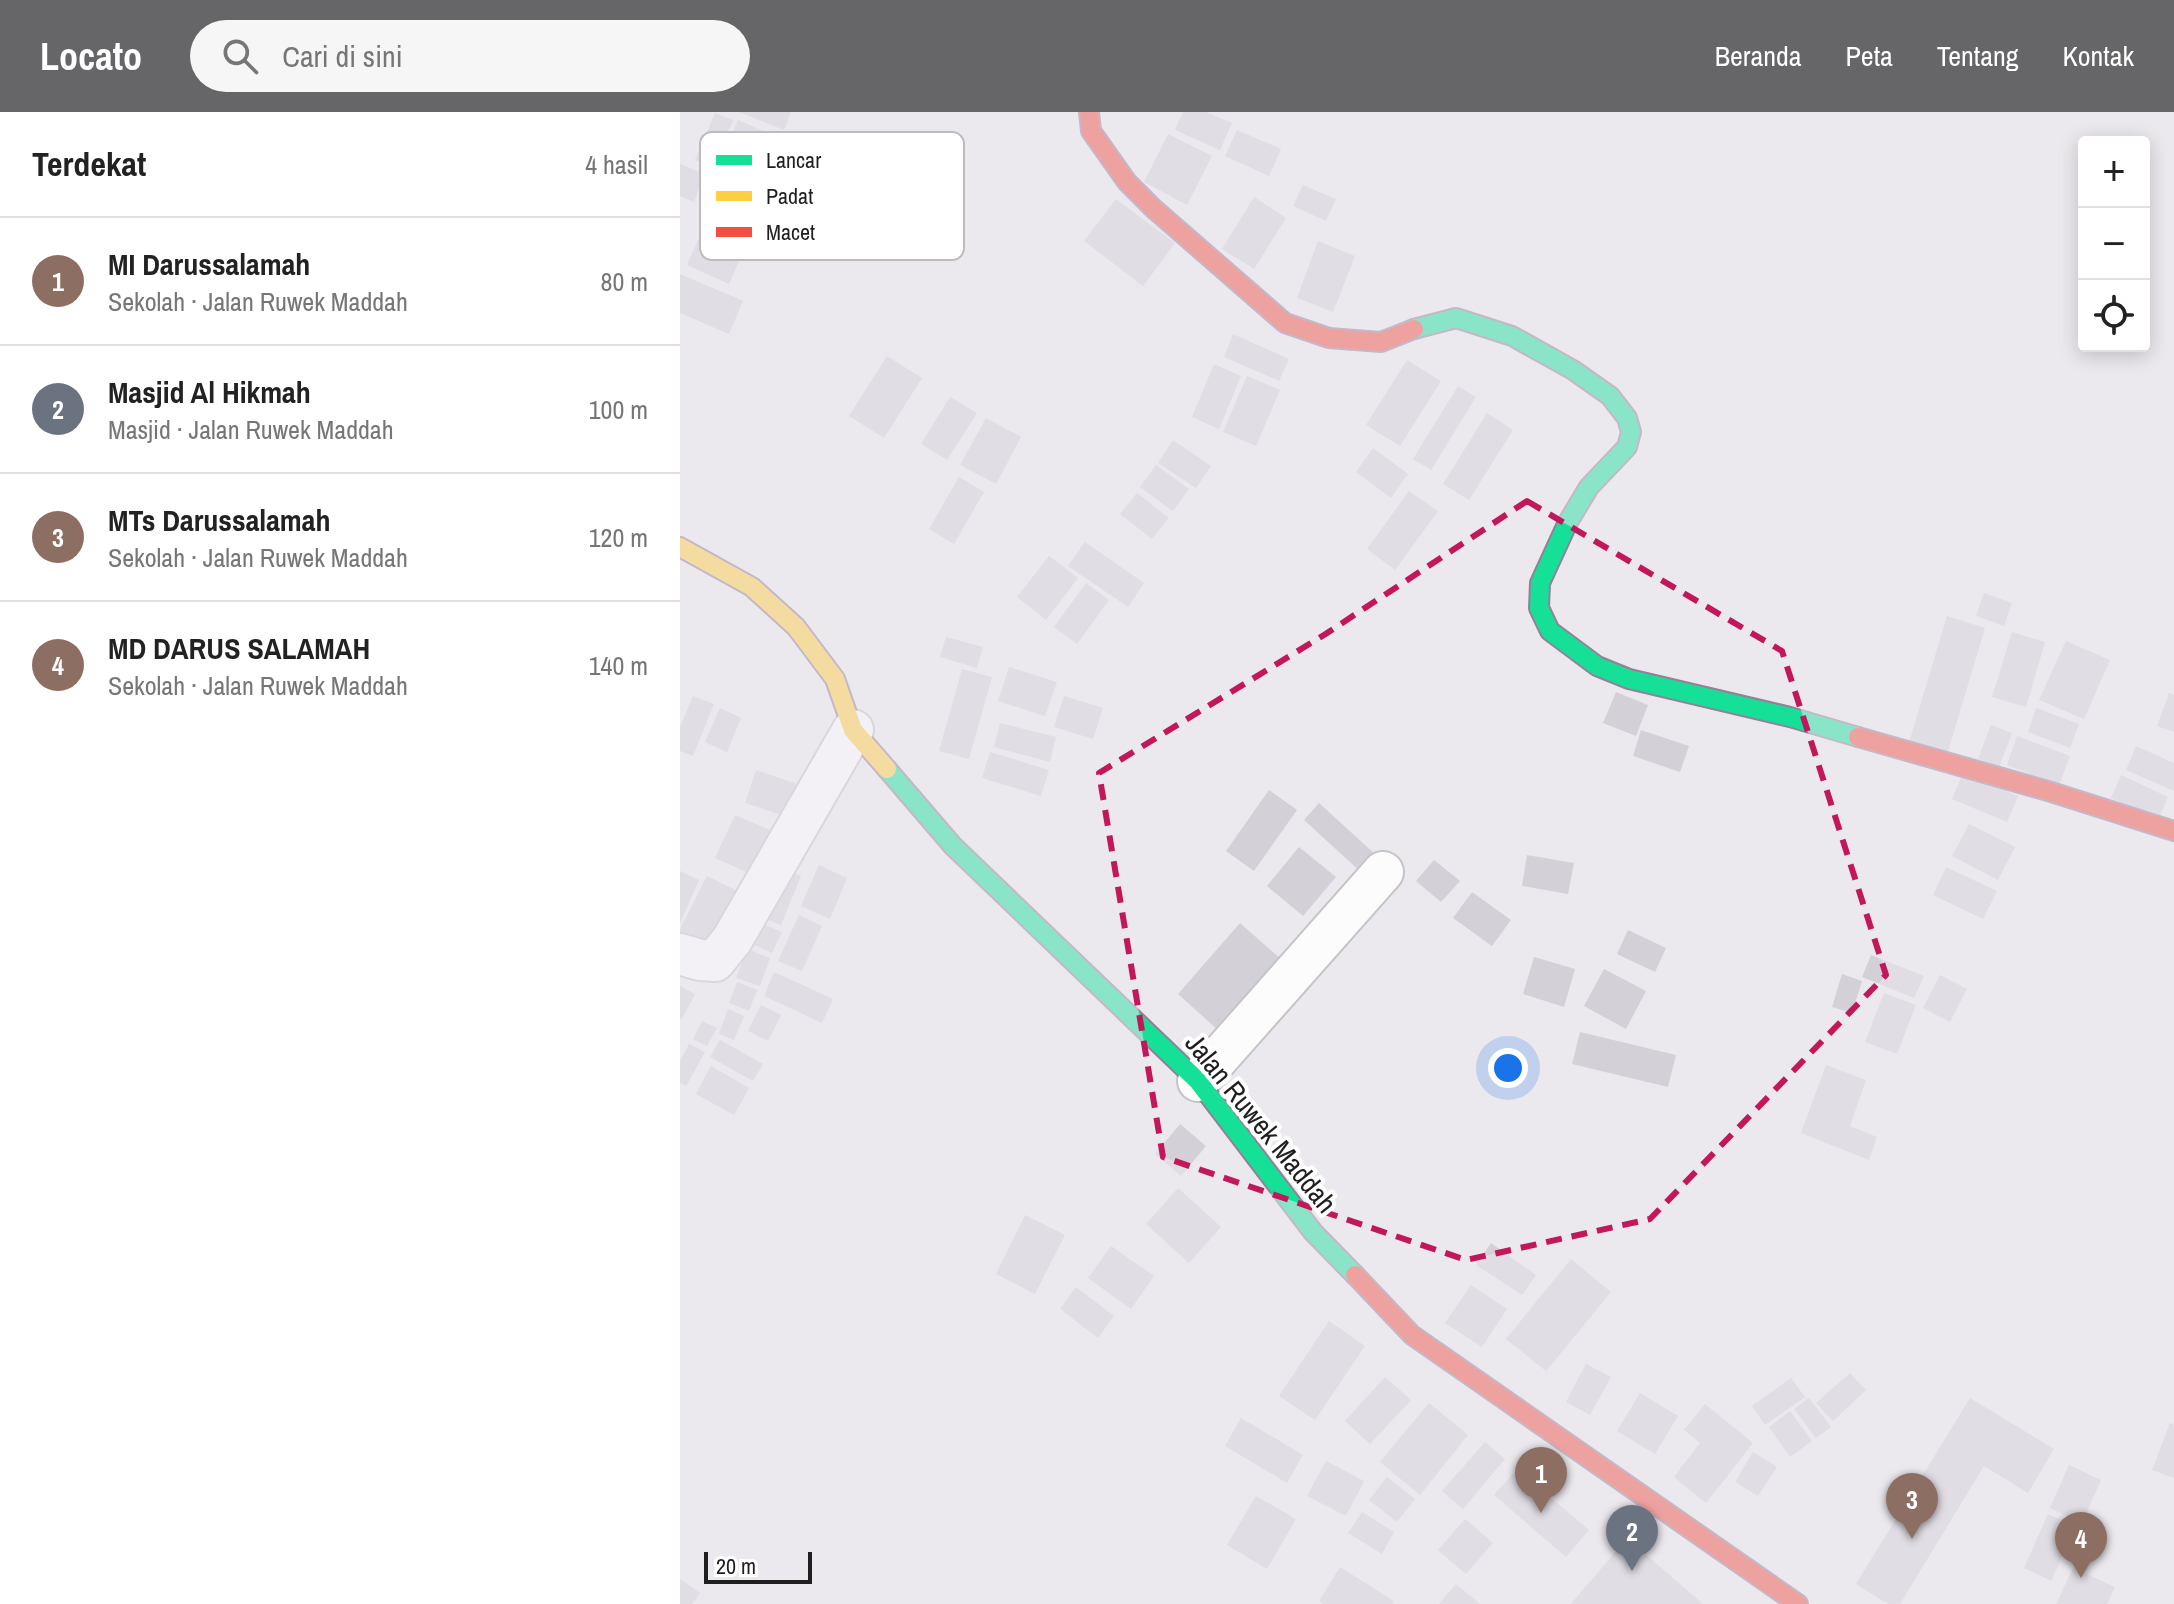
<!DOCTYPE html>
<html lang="id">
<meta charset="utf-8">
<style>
:root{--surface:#fff;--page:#f6f6f6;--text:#222;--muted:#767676;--line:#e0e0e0;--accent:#666567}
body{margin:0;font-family:"Archivo Narrow",sans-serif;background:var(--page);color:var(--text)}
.controls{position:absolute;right:24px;top:24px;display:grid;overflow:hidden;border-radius:8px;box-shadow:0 4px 20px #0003}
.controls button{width:72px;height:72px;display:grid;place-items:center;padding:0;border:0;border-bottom:2px solid var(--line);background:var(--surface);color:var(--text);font:40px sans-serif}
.scale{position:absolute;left:24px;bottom:20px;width:108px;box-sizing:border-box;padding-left:8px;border:4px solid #1f1f1f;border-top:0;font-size:22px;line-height:28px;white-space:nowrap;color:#1f1f1f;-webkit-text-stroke:6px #fff;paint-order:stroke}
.you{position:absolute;left:828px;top:956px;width:28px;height:28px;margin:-20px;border:6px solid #fff;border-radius:50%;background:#1a73e8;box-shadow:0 0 0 12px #1a73e833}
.badge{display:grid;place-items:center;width:52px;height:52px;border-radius:50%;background:var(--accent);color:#fff;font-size:26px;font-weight:700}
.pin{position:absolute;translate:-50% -66px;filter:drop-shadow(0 2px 4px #0008)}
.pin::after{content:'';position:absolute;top:42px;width:28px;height:24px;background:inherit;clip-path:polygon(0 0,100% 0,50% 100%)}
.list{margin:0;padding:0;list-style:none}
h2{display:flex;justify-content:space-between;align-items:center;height:104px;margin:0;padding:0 32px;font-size:34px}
h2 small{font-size:26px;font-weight:400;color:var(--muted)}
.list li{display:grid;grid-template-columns:52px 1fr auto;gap:24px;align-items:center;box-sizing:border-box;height:128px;padding:0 32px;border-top:2px solid var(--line)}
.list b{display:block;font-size:30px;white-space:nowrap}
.list p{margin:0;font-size:26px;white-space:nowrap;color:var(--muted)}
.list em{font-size:26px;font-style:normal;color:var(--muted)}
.icon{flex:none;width:44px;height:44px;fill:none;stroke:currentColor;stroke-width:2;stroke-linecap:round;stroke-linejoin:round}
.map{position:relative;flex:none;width:1494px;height:1492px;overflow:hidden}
header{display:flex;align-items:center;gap:48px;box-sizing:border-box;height:112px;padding:0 40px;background:var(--accent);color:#fff}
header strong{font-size:38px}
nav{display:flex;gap:44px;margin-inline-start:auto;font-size:28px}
.search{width:560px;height:72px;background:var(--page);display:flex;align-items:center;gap:20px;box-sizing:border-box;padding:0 28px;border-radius:44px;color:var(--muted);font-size:30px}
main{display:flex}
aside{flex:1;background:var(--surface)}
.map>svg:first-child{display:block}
</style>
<header>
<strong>Locato</strong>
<div class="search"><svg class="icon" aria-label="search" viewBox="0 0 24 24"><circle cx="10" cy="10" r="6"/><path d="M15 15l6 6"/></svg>Cari di sini</div>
<nav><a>Beranda</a><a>Peta</a><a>Tentang</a><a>Kontak</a></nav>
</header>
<main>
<aside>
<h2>Terdekat<small>4 hasil</small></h2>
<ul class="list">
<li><span class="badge" style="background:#8d6e63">1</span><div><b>MI Darussalamah</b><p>Sekolah · Jalan Ruwek Maddah</p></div><em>80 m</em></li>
<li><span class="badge" style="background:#6b7280">2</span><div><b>Masjid Al Hikmah</b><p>Masjid · Jalan Ruwek Maddah</p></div><em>100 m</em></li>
<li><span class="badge" style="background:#8d6e63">3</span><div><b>MTs Darussalamah</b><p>Sekolah · Jalan Ruwek Maddah</p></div><em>120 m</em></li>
<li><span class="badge" style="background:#8d6e63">4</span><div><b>MD DARUS SALAMAH</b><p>Sekolah · Jalan Ruwek Maddah</p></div><em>140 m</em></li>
</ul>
</aside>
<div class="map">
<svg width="1494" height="1492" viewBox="0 0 1494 1492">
<rect width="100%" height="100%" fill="#ebe8ee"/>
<g fill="#d3d1d7">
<path d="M59,0H111L104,18Z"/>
<path d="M503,0H526L552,11L540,38L495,18Z"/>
<path d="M35,1L53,8L33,56L15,48Z"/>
<path d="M58,8L93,23L71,75L36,60Z"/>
<path d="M557,18L601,37L589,64L545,44Z"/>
<path d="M488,22L532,44L507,93L464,70Z"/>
<path d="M0,52L24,62L14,90L0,84Z"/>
<path d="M623,73L656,87L646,109L613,94Z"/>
<path d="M574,85L606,106L574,157L542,137Z"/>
<path d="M436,87L495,131L463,174L404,129Z"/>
<path d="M25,112L67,131L49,172L7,153Z"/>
<path d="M638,129L675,144L653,200L617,186Z"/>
<path d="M0,162L63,189L49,222L0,201Z"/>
<path d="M553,222L609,247L599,269L544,245Z"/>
<path d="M207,244L242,266L204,326L169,304Z"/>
<path d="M727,248L761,269L720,334L686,313Z"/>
<path d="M534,252L561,264L539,317L512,305Z"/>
<path d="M567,264L600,278L576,334L543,320Z"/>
<path d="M778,274L796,285L751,358L733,347Z"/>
<path d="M270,285L297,301L267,348L241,332Z"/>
<path d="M807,301L833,318L789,388L763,372Z"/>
<path d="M306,306L341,325L316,372L280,353Z"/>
<path d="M493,328L531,354L516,376L478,351Z"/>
<path d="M693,336L728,362L711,386L676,360Z"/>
<path d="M476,353L509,377L493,399L460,375Z"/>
<path d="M279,365L304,380L274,432L249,417Z"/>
<path d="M729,379L758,399L715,458L687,437Z"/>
<path d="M457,381L489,406L472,427L440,402Z"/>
<path d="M405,430L464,471L448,495L388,454Z"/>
<path d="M369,444L398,466L366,508L337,485Z"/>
<path d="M406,471L429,488L397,532L374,515Z"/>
<path d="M1304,481L1332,491L1324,514L1296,504Z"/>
<path d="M1267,504L1305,516L1266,646L1228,634Z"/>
<path d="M1332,520L1365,530L1346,595L1312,585Z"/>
<path d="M266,525L303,535L297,556L260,545Z"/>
<path d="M1386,529L1430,548L1404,607L1359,588Z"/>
<path d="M329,555L377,570L365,604L318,589Z"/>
<path d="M282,557L312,565L289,647L259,639Z"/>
<path d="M936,580L968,593L956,624L923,611Z"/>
<path d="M1489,581L1494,583V620L1477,614Z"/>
<path d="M13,584L34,592L13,644L0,639V615Z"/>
<path d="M384,584L423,596L413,627L374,615Z"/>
<path d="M40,596L61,606L47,640L25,630Z"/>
<path d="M1356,596L1399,612L1390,636L1348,620Z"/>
<path d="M320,611L376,625L370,650L314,635Z"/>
<path d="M1311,613L1332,621L1319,655L1298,647Z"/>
<path d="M961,618L1009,634L1000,660L953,644Z"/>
<path d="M1337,624L1390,644L1379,673L1327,653Z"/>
<path d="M1456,634L1494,651V679L1446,658Z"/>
<path d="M310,640L369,658L361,684L302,666Z"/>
<path d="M76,658L126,675L115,707L65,691Z"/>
<path d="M1283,661L1338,684L1327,710L1272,687Z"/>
<path d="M1441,663L1488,685L1478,708L1431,686Z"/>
<path d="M589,678L617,698L574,759L546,739Z"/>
<path d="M639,691L697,744L682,761L624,708Z"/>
<path d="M55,703L90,718L71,762L35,746Z"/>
<path d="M1289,712L1335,735L1318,768L1272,744Z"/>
<path d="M619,735L656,765L623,804L587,774Z"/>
<path d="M847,743L894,751L888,782L842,774Z"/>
<path d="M754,748L780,769L761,790L736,769Z"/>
<path d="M139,753L167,766L150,807L121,794Z"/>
<path d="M1266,755L1317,779L1303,807L1253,783Z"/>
<path d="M0,759L19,768L0,811Z"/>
<path d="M107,759L121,764L101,813L87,807Z"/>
<path d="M27,764L63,782L33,843L0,826V817Z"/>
<path d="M792,780L831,808L812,834L773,806Z"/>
<path d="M119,803L142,814L122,859L98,849Z"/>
<path d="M560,811L602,848L539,919L498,882Z"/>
<path d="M83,812L102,820L92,841L73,832Z"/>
<path d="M948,818L986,836L975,860L937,842Z"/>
<path d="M67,837L90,846L80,874L56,866Z"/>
<path d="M1191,843L1244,864L1234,886L1182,865Z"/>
<path d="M854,845L895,857L884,895L843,882Z"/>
<path d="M924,857L966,879L946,917L904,894Z"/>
<path d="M94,860L153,887L142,911L84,884Z"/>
<path d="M1162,862L1182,869L1172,901L1152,895Z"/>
<path d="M1260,863L1287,877L1270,910L1243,896Z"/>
<path d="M57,870L77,878L69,899L49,891Z"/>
<path d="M0,874L15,882L2,907L0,906Z"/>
<path d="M1204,881L1236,893L1217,942L1185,930Z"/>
<path d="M81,893L101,903L88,929L68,919Z"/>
<path d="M48,897L64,904L54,928L39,922Z"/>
<path d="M22,909L37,916L27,934L13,927Z"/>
<path d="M900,920L996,943L988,975L892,952Z"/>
<path d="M40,928L83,952L73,969L30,945Z"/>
<path d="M9,932L25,940L6,974L0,971V949Z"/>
<path d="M1146,953L1186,968L1170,1014L1197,1025L1189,1048L1121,1021Z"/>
<path d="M31,954L69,976L54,1003L16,982Z"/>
<path d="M500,1012L526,1034L501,1064L475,1042Z"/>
<path d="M498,1076L541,1115L509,1151L466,1112Z"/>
<path d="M345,1103L385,1123L355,1182L316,1162Z"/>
<path d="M811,1131L856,1163L842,1183L796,1153Z"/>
<path d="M431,1134L474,1164L451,1197L408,1166Z"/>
<path d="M891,1147L931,1180L866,1259L826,1227Z"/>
<path d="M791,1173L827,1197L802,1235L765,1211Z"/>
<path d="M396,1175L434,1204L418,1226L380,1197Z"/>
<path d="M649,1209L685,1234L635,1308L599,1284Z"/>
<path d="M906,1252L931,1265L910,1303L886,1290Z"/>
<path d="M1170,1261L1186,1278L1153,1309L1136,1291Z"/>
<path d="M705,1265L731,1288L690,1332L665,1309Z"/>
<path d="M1111,1266L1125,1285L1085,1313L1072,1294Z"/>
<path d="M960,1281L998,1304L975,1342L937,1319Z"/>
<path d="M1129,1286L1151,1315L1136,1326L1114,1297Z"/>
<path d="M1290,1286L1374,1337L1348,1381L1304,1354L1220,1492H1208L1176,1472Z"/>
<path d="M749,1291L788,1323L740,1383L700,1350Z"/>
<path d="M1025,1292L1073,1331L1026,1391L994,1365L1020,1331L1004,1318Z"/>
<path d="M1110,1299L1132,1329L1110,1345L1089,1315Z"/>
<path d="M561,1306L623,1343L607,1371L545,1334Z"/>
<path d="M1490,1311L1494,1312V1366L1472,1358Z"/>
<path d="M805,1330L825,1347L783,1397L762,1379Z"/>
<path d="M1073,1340L1097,1355L1078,1384L1055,1370Z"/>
<path d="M646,1349L684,1369L666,1404L627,1384Z"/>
<path d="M1389,1353L1421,1368L1402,1411L1370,1396Z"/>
<path d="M837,1357L909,1418L886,1445L814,1383Z"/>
<path d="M707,1365L735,1387L717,1410L689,1388Z"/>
<path d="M576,1384L616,1407L587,1457L547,1433Z"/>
<path d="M682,1400L714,1420L702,1442L668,1421Z"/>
<path d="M1368,1402L1396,1415L1371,1469L1344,1456Z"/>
<path d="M785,1407L813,1431L786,1462L758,1438Z"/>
<path d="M947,1426L1023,1492H891Z"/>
<path d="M660,1455L714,1489L712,1492H643L639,1489Z"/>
<path d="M1393,1456L1435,1475L1427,1492H1376Z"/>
<path d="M0,1467L20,1481L12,1492H0Z"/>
<path d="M776,1472L800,1492H759Z"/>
</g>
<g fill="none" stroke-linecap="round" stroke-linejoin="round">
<defs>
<g id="street">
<path d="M0,842L20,848L35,849L52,828L173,618"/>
<path d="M518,969L703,760"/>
</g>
<g id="fast">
<path d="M734,217L776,206L832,224L893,258L930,284L947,306L951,320L947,335L909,375L888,410L860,471L859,496L870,519L917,554L949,567L1110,605L1178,625"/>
<path d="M207,657L273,734L518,969L633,1120L675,1163"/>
</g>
<path id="slow" d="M0,435L72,475L116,515L155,567L173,618L207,657"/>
<g id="jam">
<path d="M409,0L411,19L447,70L473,96L605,211L649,226L701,230L734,217"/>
<path d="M1178,625L1368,679L1494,719"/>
<path d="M675,1163L732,1223L1118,1492"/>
</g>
</defs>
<use href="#street" stroke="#c5c4c6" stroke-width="44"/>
<use href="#fast" stroke="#957f99" stroke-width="22"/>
<use href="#slow" stroke="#957f99" stroke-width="22"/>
<use href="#jam" stroke="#957f99" stroke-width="22"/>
<use href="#street" stroke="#fcfcfc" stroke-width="40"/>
<use href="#fast" stroke="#16e098" stroke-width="18"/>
<use href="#slow" stroke="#ffcf43" stroke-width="18"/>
<use href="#jam" stroke="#f24e42" stroke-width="18"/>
</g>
<path d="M0 0H1494V1492H0ZM847,389L1102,539L1206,863L970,1107L786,1148L483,1045L419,661L644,523Z" fill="#ebe8ee" fill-opacity=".55" fill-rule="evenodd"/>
<path fill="none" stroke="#c2185b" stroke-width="6" stroke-dasharray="16 10" stroke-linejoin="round" d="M847,389L1102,539L1206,863L970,1107L786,1148L483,1045L419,661L644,523Z"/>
<g text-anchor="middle" stroke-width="8" stroke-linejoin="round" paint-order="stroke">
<g font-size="28" fill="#1f1f1f" stroke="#fff">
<text transform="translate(581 1011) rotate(51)" y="10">Jalan Ruwek Maddah</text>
</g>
</g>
<rect x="20" y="20" width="264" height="128" rx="12" fill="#fff" stroke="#bcbcbc" stroke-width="2"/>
<rect x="36" y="43" width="36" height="10" fill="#16e098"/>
<rect x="36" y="79" width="36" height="10" fill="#ffcf43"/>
<rect x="36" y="115" width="36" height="10" fill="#f24e42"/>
<g font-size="22" fill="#1f1f1f">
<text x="86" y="56">Lancar</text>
<text x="86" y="92">Padat</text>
<text x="86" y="128">Macet</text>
</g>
</svg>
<div class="controls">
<button>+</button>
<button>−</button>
<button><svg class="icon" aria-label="locate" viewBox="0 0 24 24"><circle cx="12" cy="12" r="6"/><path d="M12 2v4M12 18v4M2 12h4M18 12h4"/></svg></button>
</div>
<div class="scale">20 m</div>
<div class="you"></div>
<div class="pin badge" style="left:861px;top:1401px;background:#8d6e63">1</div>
<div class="pin badge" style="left:952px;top:1459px;background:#6b7280">2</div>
<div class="pin badge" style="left:1232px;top:1427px;background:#8d6e63">3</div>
<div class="pin badge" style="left:1401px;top:1466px;background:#8d6e63">4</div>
</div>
</main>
